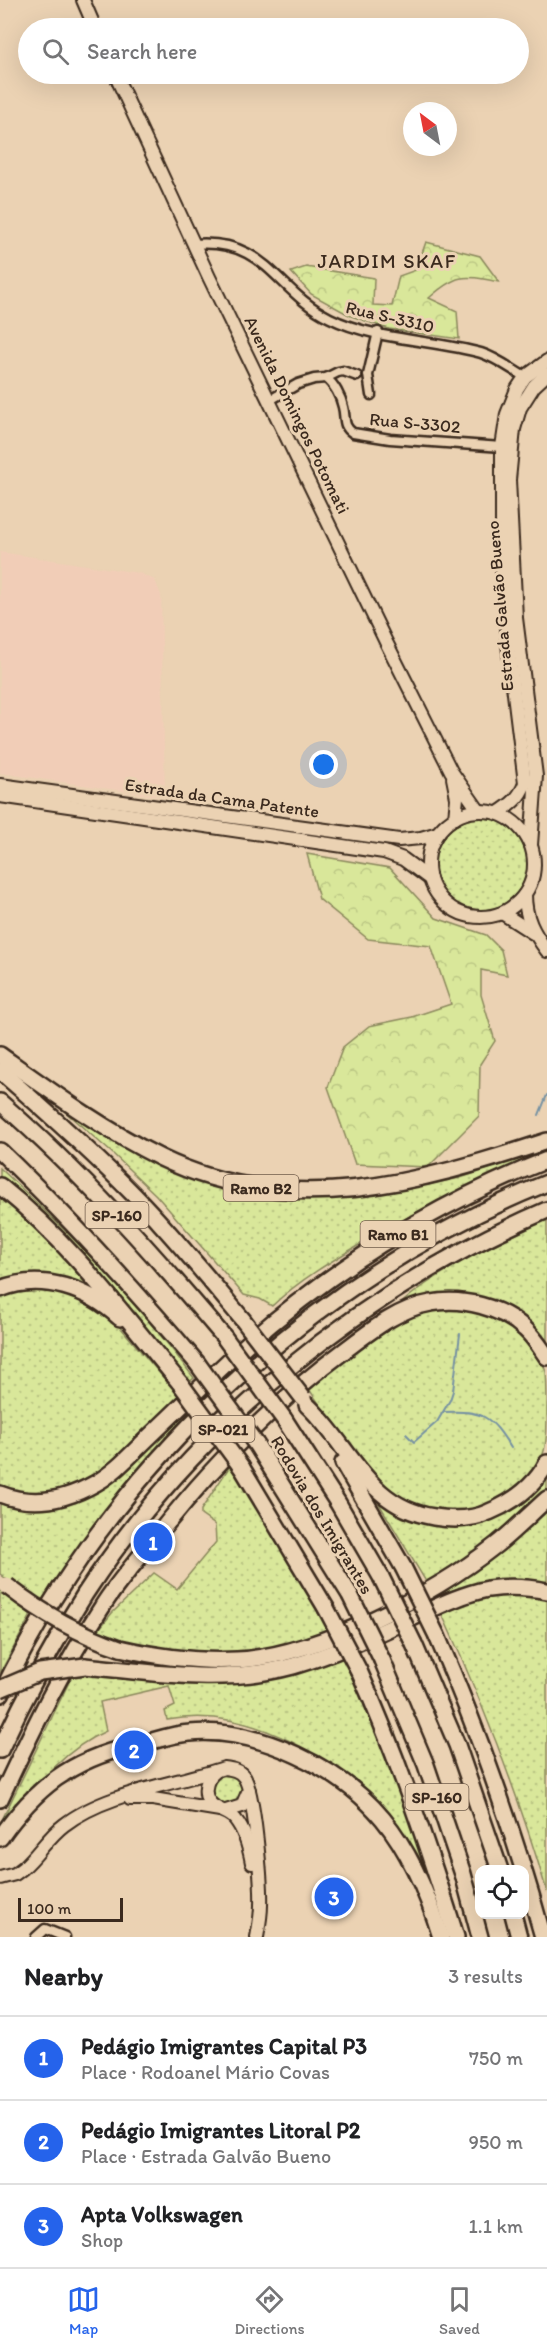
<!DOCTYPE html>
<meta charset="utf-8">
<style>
:root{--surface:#fff;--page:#f6f6f6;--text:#202124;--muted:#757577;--line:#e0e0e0;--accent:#2563eb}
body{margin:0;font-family:Itim,sans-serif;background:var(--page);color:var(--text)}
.controls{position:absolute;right:18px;bottom:18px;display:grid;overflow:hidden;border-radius:12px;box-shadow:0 6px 24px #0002}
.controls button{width:54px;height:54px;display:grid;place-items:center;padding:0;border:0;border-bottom:2px solid var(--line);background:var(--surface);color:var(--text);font:30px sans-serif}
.compass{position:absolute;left:403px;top:102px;width:54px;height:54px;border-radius:50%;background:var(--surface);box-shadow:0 6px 24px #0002;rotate:328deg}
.scale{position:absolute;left:18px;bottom:15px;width:105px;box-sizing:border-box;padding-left:6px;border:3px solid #3b2a1e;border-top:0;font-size:16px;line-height:21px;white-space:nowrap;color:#3b2a1e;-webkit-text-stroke:4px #ebd2b3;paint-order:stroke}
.you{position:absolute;left:324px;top:765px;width:21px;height:21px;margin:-15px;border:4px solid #fff;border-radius:50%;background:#1a73e8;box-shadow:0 0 0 9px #1a73e833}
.badge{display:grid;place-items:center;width:39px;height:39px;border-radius:50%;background:var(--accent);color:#fff;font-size:20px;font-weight:700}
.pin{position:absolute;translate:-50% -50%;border:3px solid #fff;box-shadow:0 2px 6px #0006}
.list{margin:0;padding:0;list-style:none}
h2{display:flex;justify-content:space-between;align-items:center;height:78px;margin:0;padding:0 24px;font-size:26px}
h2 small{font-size:20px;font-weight:400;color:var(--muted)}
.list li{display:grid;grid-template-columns:39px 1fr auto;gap:18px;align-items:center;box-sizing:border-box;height:84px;padding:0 24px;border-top:2px solid var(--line)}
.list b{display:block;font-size:22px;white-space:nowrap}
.list p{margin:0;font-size:20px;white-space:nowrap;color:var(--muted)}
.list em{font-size:20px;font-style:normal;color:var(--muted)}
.icon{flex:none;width:33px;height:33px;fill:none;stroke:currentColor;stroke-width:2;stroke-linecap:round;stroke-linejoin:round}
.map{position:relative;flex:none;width:547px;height:1937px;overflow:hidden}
.search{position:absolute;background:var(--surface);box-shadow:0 6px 24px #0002;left:18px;right:18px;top:18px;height:66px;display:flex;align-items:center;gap:15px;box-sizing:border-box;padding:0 21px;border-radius:33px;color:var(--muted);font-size:22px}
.sheet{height:330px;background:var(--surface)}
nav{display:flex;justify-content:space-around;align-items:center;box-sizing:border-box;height:84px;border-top:2px solid var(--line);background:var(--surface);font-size:16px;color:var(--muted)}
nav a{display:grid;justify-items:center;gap:3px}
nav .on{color:var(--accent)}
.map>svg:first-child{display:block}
</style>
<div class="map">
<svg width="547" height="1937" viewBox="0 0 547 1937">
<defs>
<pattern id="grass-dots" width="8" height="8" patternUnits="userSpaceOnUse" patternTransform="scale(1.5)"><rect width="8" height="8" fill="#d9e79a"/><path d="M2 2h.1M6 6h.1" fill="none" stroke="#bbc684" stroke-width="1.8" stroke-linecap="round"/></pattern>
<pattern id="forest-crowns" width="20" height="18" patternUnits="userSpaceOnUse" patternTransform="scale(1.5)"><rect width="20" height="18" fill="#d9e79a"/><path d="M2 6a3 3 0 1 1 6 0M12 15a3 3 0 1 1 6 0" fill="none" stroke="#bbc684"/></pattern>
</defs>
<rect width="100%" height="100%" fill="#ebd2b3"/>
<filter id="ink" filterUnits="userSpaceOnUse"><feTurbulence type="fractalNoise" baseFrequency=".0167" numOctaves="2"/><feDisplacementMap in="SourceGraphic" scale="12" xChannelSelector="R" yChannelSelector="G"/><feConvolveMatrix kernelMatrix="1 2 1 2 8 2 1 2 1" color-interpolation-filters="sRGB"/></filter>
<g filter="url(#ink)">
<path fill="#f1cdb7" d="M0,552L139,573L155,580L161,595L165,797L0,773Z"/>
<g fill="url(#grass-dots)" stroke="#8a885c" stroke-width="1.5">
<circle cx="481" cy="864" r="46"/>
<path d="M32,1083L100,1128L238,1189L277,1197L319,1199L411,1188L460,1178L547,1150V1153C483,1178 425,1206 366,1241C333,1260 299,1280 272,1306L260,1299L244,1295L156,1195L111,1152Z"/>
<path d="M0,1168C71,1235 135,1298 194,1378L189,1382L129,1310L0,1182Z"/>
<path d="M0,1193L19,1207L124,1317L92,1293L0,1286Z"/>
<path d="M547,1220V1343C510,1296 455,1282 399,1305C442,1267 496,1244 547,1220Z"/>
<path d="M38,1287L84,1298L115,1321L179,1396L163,1416L113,1468L61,1496L0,1492V1295L17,1290Z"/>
<path d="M445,1308C486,1310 533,1329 546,1372C547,1384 547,1401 547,1413C547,1434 547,1452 536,1470C505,1513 442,1523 397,1497C365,1478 331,1419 308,1388C349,1356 392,1315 445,1308Z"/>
<path d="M187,1405L191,1410C135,1472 85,1535 39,1605L0,1574V1501C92,1525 130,1464 187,1405Z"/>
<path d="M230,1466C268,1517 300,1575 329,1632L317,1638L239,1656L153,1650L96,1633L112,1613L154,1573L177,1589L216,1542L215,1525L201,1515V1510Z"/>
<path d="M547,1479V1492L494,1541L428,1585L378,1502C436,1544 501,1531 547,1479Z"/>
<path d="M547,1511V1585L437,1603L433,1594L492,1557Z"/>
<path d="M0,1590L31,1615L0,1673Z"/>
<path d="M501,1595H523L547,1599V1892C519,1796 483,1703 441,1612L481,1598Z"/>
<path d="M343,1658L376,1727L428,1864L426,1869C395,1811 350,1770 292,1742C251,1722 213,1712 167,1720L165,1711L175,1706L169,1686L100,1702L106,1731C59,1751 31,1794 0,1833V1824L72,1676C103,1671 132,1679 162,1682C224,1689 285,1679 343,1658Z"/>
<circle cx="227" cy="1790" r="16"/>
</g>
<g fill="url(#forest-crowns)" stroke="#8a885c" stroke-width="1.5">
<path d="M426,242L480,256L499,282C463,275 457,273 429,298L457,311L459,339L389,329L351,316L311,294L291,272L306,267L374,278L373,305L392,306L399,276L416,270Z"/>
<path d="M307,854L390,868L436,918L486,935L501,950L507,975L481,970V995L495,1041L480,1064L479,1116L428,1167L355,1164L328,1087L343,1047L369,1026L412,1017L451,1004L431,946L368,939L319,899Z"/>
</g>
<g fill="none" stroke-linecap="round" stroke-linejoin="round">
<g stroke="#7591a3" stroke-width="2">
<path d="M539,1115L547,1095"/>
<path d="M444,1412C483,1410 491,1416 511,1448"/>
<path d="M406,1434L414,1442L437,1422L450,1400L453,1391L460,1334"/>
</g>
<defs>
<g id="street">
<path d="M194,244C267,238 275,291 330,318C374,340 434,340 481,353C497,358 511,369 525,377"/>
<path d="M326,378C334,384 341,397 343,407C346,418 342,426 353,433L390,439L502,447"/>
<path d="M371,395L368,375L378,332"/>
<path d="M270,400L298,384L314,379L326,378L338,372L343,371L357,376"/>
<path d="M36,1937L45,1929L65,1937"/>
</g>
<g id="secondary">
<path d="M83,0L95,28"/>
<path d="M115,74L209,277L386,642L451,771L479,811"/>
<path d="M453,778L457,798L455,818"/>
<path d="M0,785L399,840L421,838L438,833"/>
<path d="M0,796L384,852L403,859L430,879"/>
<circle cx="481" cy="864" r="53"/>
<path d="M498,813C510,805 520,798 525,783L509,653L502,567V447L507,414L517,389L525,377L547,361"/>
<path d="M531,845L536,776L516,618L509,480L514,429L520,408L534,386L547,374"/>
<path d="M525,894C525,918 533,932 547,951"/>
<path d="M502,913L533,933"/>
<path d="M216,1771C204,1780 201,1798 215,1807C222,1812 229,1812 235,1819C245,1831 249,1847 252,1863"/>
<path d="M130,1799H153L220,1810"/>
<path d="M226,1811L242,1806L249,1790"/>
<path d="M0,1878L15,1874L23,1868C38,1855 48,1837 64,1825C105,1793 175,1784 224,1768C232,1769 239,1770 244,1777C254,1790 262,1885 261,1905C261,1916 259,1926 257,1937"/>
</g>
<g id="highway">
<path d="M0,1055C52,1092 104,1130 161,1158C289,1220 420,1183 547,1141"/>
<path d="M0,1071C46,1111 92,1152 135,1196C173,1235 208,1278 243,1320"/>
<path d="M0,1102C82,1173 154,1254 224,1337"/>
<path d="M0,1151C70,1218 134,1289 197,1363"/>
<path d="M0,1186C70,1242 123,1314 180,1383"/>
<path d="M0,1289C42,1272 89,1289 120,1318"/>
<path d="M307,1405C351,1446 367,1507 434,1517C452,1520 472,1520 489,1512C513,1502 534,1487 547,1463"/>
<path d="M284,1419L338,1503L381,1577"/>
<path d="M256,1444L350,1595"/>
<path d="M343,1463L403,1567"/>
<path d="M242,1468L326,1608"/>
<path d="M0,1494C33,1507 66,1500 96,1483C116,1472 133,1452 150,1436C179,1408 207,1381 236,1354C327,1272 433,1205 547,1160"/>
<path d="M437,1636C480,1735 515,1834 543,1937"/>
<path d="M414,1644L457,1745L500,1870"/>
<path d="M120,1648C159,1657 198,1662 237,1660C317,1656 434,1594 496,1545C514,1531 530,1514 547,1499"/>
<path d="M382,1660L426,1765L463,1874L480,1937"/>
<path d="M85,1666C158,1673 222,1685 293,1666C335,1654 373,1636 412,1618C436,1607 462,1594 488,1589C507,1586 528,1587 547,1591"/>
<path d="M359,1671C398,1757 428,1846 456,1937"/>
<path d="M1,1694C111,1467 312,1277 547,1183"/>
<path d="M141,1744C157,1740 173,1734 190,1733C257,1727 341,1768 383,1819C411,1853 428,1895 441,1937"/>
<path d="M0,1750C25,1696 53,1644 85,1594C194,1426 363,1289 547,1210"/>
<path d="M0,1799C31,1733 62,1668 102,1607C116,1584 135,1563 152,1542C209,1469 273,1403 348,1348C373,1329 400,1308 431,1303C462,1297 502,1307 525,1329C534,1337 540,1347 547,1357"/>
<path d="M0,1838C35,1788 71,1760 131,1746"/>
<path d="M513,1914L519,1937"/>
</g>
</defs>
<use href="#street" stroke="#3b2a1e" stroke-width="13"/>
<use href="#secondary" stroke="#3b2a1e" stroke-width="16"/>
<use href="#highway" stroke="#3b2a1e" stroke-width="20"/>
<use href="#street" stroke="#ebd2b3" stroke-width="8"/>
<use href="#secondary" stroke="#ebd2b3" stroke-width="12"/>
<use href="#highway" stroke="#ebd2b3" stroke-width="15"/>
<defs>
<g id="highway-bridge">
<path d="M243,1320L303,1398"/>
<path d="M224,1337L284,1419"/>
<path d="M197,1363L256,1444"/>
<path d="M180,1383L242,1468"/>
<path d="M403,1567L437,1636"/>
<path d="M381,1577L414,1644"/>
<path d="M7,1586C42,1613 78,1634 120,1648"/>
<path d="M350,1595L382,1660"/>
<path d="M326,1608L359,1671"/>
<path d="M0,1689L40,1672L85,1666"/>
</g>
</defs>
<use href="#highway-bridge" stroke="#3b2a1e" stroke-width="20" stroke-linecap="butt"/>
<use href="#highway-bridge" stroke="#ebd2b3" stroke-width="15"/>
</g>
</g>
<g text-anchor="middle" stroke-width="6" stroke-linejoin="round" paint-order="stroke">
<g fill="#ebd2b3" stroke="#705c4b" stroke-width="1.5">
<rect x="223.5" y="1175" width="75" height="26" rx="4.5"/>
<rect x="85.5" y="1202" width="63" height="26" rx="4.5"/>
<rect x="360.5" y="1221" width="75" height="26" rx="4.5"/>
<rect x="191.5" y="1416" width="63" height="26" rx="4.5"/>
<rect x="405.5" y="1784" width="63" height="26" rx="4.5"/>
</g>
<g font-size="16" font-weight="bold" fill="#3b2a1e">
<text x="261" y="1194">Ramo B2</text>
<text x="117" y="1221">SP-160</text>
<text x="398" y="1240">Ramo B1</text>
<text x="223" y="1435">SP-021</text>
<text x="437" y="1803">SP-160</text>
</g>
<g font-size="18" fill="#3b2a1e" stroke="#ebd2b3">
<text transform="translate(390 317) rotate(13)" y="6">Rua S-3310</text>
<text transform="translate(297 415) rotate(64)" y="6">Avenida Domingos Potomati</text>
<text transform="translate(415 423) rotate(5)" y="6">Rua S-3302</text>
<text transform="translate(500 606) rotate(-95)" y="6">Estrada Galvão Bueno</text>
<text transform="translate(222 798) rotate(8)" y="6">Estrada da Cama Patente</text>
<text transform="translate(322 1515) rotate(59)" y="6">Rodovia dos Imigrantes</text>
</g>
<g font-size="20" letter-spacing="1.5" fill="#3b2a1e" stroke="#ebd2b3">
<text x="387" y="268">JARDIM SKAF</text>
</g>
</g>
</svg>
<div class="controls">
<button><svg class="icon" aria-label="locate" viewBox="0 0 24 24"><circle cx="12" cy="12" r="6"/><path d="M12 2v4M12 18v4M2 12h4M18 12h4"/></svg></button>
</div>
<svg class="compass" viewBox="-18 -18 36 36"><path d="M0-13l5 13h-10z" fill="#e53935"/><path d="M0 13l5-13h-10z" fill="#757577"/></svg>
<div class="scale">100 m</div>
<div class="you"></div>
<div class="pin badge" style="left:153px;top:1542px">1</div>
<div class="pin badge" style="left:134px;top:1750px">2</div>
<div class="pin badge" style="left:334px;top:1897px">3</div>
<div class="search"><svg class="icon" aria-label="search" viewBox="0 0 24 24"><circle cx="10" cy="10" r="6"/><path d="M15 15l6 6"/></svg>Search here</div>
</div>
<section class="sheet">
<h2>Nearby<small>3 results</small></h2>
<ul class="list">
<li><span class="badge">1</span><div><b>Pedágio Imigrantes Capital P3</b><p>Place · Rodoanel Mário Covas</p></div><em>750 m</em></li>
<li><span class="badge">2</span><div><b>Pedágio Imigrantes Litoral P2</b><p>Place · Estrada Galvão Bueno</p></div><em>950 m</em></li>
<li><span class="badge">3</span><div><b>Apta Volkswagen</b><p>Shop</p></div><em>1.1 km</em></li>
</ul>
</section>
<nav>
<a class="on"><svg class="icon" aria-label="map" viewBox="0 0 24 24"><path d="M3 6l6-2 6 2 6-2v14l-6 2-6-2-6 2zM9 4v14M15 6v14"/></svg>Map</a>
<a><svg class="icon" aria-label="directions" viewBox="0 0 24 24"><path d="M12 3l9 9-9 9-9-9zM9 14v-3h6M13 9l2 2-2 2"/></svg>Directions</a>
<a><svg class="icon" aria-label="saved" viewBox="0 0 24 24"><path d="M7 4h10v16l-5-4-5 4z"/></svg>Saved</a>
</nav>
